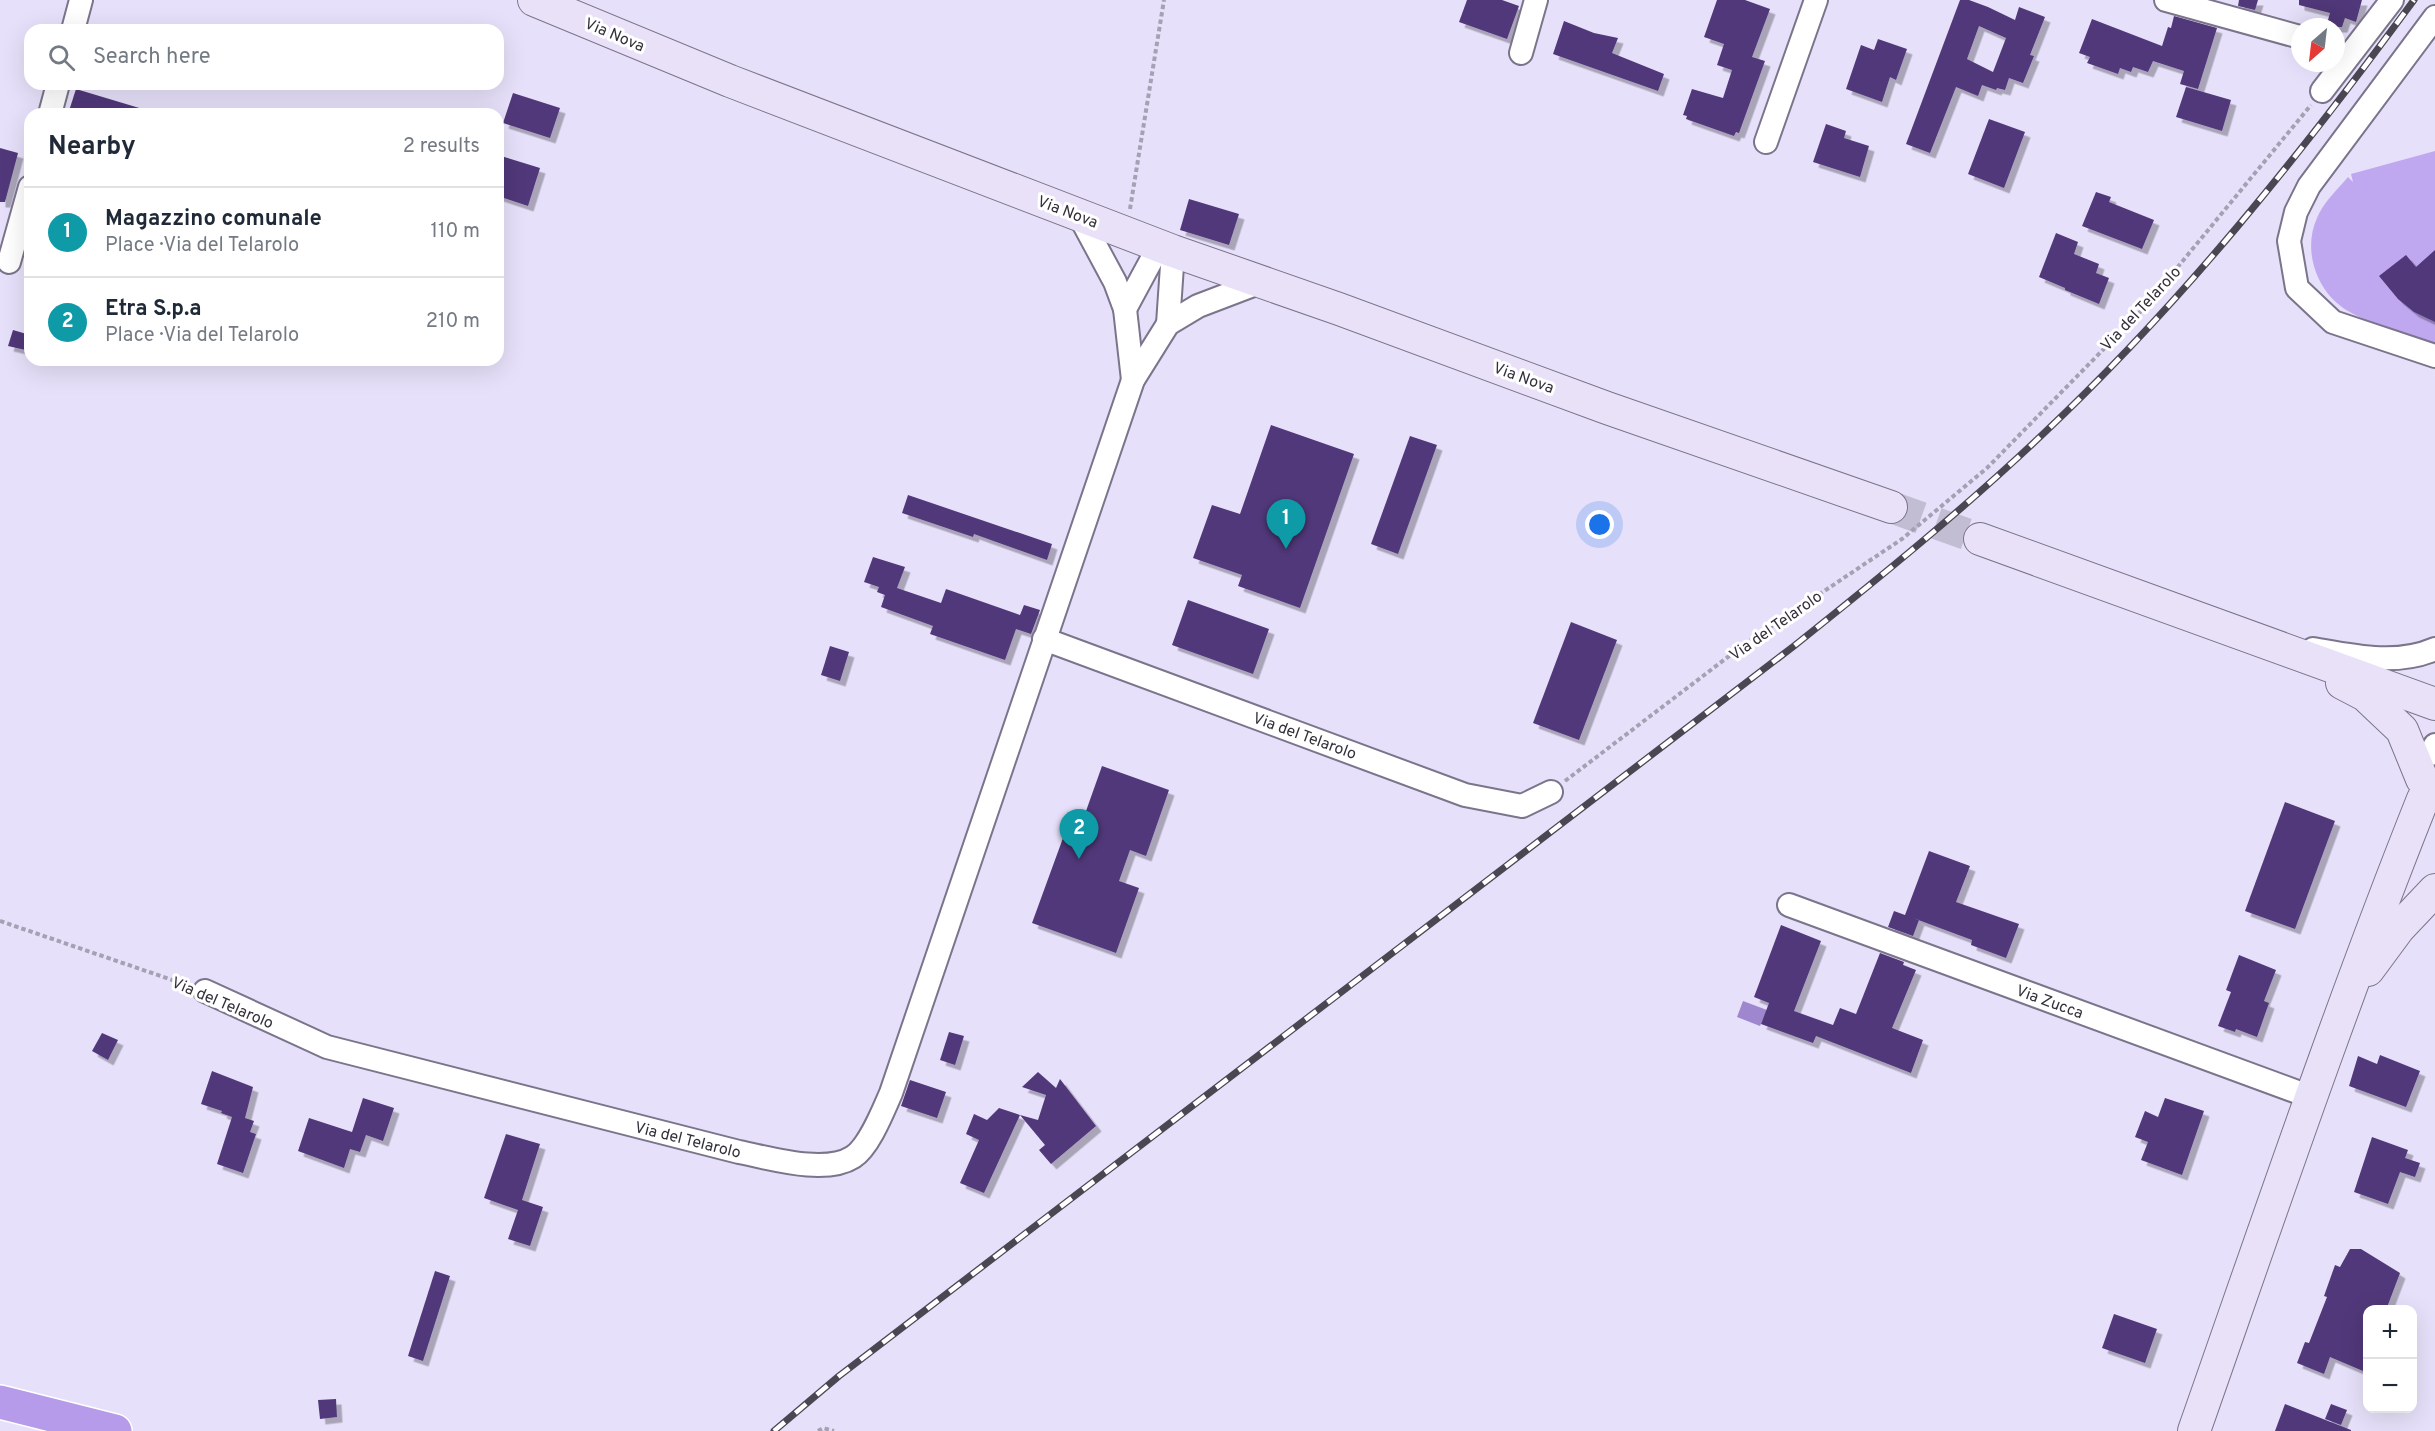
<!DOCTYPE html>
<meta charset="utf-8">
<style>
:root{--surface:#fff;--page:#f2f2f3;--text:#1f2937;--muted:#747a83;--line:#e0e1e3;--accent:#0f766e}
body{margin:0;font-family:Overpass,sans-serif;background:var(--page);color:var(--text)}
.controls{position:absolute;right:18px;bottom:18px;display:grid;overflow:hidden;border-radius:12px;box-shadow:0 6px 24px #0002}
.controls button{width:54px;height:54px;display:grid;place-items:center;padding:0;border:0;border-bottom:2px solid var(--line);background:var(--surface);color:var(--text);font:30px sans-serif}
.compass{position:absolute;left:2291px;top:18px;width:54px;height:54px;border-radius:50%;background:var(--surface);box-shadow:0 6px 24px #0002;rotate:208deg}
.you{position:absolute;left:1600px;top:525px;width:21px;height:21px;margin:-15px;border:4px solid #fff;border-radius:50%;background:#1a73e8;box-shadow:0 0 0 9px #1a73e833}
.badge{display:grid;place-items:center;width:39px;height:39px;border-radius:50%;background:var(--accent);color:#fff;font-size:20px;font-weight:700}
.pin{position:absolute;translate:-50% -50px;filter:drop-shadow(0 2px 3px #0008)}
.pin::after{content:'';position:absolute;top:32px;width:21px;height:18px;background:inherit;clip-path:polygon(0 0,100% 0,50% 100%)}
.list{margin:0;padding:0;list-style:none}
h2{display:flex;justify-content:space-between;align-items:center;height:78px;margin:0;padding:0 24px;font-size:26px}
h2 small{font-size:20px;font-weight:400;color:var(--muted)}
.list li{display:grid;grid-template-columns:39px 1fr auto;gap:18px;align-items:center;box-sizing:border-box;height:90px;padding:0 24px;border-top:2px solid var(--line)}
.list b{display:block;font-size:22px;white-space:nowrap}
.list p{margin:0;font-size:20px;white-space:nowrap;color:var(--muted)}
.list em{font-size:20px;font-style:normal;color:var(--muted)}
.icon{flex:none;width:33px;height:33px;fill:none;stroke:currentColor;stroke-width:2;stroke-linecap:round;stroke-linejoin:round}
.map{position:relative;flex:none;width:2435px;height:1431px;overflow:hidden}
.search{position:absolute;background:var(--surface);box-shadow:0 6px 24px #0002;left:24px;top:24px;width:480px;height:66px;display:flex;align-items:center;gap:15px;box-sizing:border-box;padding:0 21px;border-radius:18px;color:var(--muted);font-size:22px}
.panel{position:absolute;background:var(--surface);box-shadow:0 6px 24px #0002;left:24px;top:108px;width:480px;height:258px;border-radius:18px}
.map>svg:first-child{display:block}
</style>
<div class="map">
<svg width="2435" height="1431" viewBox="0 0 2435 1431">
<defs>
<filter id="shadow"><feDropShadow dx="5.5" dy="5.5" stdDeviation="0" flood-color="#0004"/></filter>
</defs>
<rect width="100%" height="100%" fill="#e7e0fa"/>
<path fill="#bfa8ef" d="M2435,151V343C2409,334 2371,325 2348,311C2317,293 2302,251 2317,218C2323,203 2337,190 2348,177L2353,182L2351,174Z"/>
<path fill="#9f87cf" d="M1743,1001L1767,1010L1760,1026L1737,1017Z"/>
<g fill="#51397a" fill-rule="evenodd" filter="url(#shadow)">
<path d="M1467,0H1502L1519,6L1507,39L1459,22Z"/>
<path d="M1717,0H1745L1770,9L1752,57L1765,61L1739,133L1736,132L1734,136L1686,119L1687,116L1683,115L1692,89L1723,98L1732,70L1717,65L1724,44L1704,37Z"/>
<path d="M1960,0H1969L1988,7L2015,20L2019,7L2045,17L2030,55L2034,56L2023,83L2009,78L2005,90L1997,88L1996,90L1982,85L1978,96L1956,87L1930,153L1906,144ZM1979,26L2006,38L1993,72L1967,59Z"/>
<path d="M2239,0H2258L2255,10L2238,6Z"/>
<path d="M2299,0H2362L2356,22L2345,18L2342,27H2326L2330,13L2299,5Z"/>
<path d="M2174,16L2217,28L2198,89L2180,84L2184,71L2153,61L2148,72L2133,67L2131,72L2120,68L2118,74L2087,63L2090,57L2079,53L2092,19L2162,46L2168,27L2171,28Z"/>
<path d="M1564,21L1594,33L1618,38L1612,53L1664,74L1658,91L1553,54Z"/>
<path d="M1878,39L1907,49L1896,80L1890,77L1882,102L1846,89L1861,45L1874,50Z"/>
<path d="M2186,87L2231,100L2222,131L2176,117Z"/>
<path d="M76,89L146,110V114H68Z"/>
<path d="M513,93L560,108L550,138L503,123Z"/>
<path d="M1989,119L2025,132L2004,188L1968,174Z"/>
<path d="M1826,124L1846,131L1844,138L1869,146L1860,177L1813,162Z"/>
<path d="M0,148L18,153L5,202H0Z"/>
<path d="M498,155L540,168L528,206L498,196Z"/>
<path d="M2096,192L2111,197L2109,202L2154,220L2142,249L2082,226Z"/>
<path d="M1189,199L1239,214L1229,245L1180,230Z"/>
<path d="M2056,233L2078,242L2074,254L2099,264L2096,273L2109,278L2099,304L2065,290V288L2039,277Z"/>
<path d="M2435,250V322L2414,312L2398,299L2379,276L2406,255L2416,267Z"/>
<path d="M13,330L30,335V351L8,346Z"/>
<path d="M1271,425L1354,454L1300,608L1238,586L1242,575L1193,558L1212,505L1240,514Z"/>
<path d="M1410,436L1437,445L1398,554L1371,544Z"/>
<path d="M908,495L1052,544L1047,560L974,534L973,537L902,513Z"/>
<path d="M873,557L905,567L897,588L941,603L946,589L1020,615L1024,605L1040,610L1031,634L1016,629L1005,660L930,634L933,626L881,607L885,595L877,592L879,587L864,582Z"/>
<path d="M1188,600L1269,629L1253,674L1172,645Z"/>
<path d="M1571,622L1617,640L1579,740L1533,723Z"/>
<path d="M830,646L849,652L840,681L821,675Z"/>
<path d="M1102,766L1169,790L1146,856L1130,850L1119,881L1139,888L1116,953L1032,923L1063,838L1075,842Z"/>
<path d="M2285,802L2335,821L2295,929L2245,911Z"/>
<path d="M1929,851L1970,866L1956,902L2019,924L2006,958L1971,945L1972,940L1913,918L1919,920L1913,936L1888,927L1894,911L1905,915Z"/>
<path d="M1781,925L1821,941L1794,1011L1833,1025L1840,1008L1856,1014L1880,953L1904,962L1903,965L1916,970L1892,1028L1923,1040L1911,1073L1816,1036L1813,1043L1761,1024L1769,1003L1754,997Z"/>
<path d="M2239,955L2276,970L2264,1001L2269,1003L2257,1037L2236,1029L2235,1032L2218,1026L2231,992L2226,990Z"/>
<path d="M949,1032L964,1036L955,1065L940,1060Z"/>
<path d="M102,1033L118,1040L108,1060L92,1051Z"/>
<path d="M2380,1055L2420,1071L2406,1107L2349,1086L2358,1056L2377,1064Z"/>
<path d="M212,1071L253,1087L245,1118L254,1121L250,1132L256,1134L243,1173L217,1164L232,1117L221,1113L222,1111L201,1104Z"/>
<path d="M1038,1072L1056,1088L1060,1079L1096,1126L1051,1164L1039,1150L1045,1145L1020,1115L1038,1120L1046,1095L1022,1087Z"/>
<path d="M910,1080L946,1092L937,1118L901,1106Z"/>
<path d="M363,1098L394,1108L383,1141L366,1135L360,1152L350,1149L344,1168L298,1151L309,1118L352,1132Z"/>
<path d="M2165,1098L2204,1111L2182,1175L2141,1160L2148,1142L2135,1137L2145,1111L2158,1117Z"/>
<path d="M999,1108L1020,1115L984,1193L960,1183L979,1140L966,1134L974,1114L987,1120Z"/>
<path d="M506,1134L540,1144L522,1200L543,1207L530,1246L508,1239L518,1210L484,1198Z"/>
<path d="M2372,1137L2408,1150L2405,1158L2420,1163L2415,1177L2400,1172L2388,1204L2354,1192Z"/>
<path d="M2350,1249H2361L2400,1273L2386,1310H2367V1360L2363,1371L2330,1357L2324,1374L2297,1363L2305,1342L2309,1343L2327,1297L2324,1296L2335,1265L2340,1267Z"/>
<path d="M435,1271L450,1276L423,1361L408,1356Z"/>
<path d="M2114,1314L2157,1329L2145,1363L2102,1348Z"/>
<path d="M336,1399L337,1417L320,1419L318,1400Z"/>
<path d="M2285,1404L2351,1430V1431H2275Z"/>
<path d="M2331,1404L2347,1410L2341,1425L2325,1419Z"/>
</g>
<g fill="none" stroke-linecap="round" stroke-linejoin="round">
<path stroke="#c3bdd4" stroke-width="32" stroke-dasharray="32 16" stroke-linecap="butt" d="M1891,507L1980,539"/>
<defs>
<g id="street">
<path d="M2166,0L2300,37"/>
<path d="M2435,17L2309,186L2296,212L2289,241L2297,288L2333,322L2435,356"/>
<path d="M73,30L81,0"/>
<path d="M1521,53L1536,0"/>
<path d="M2322,91L2392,0"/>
<path d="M50,114L58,84"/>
<path d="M1766,142L1816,0"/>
<path d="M1079,215L1115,282L1125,309L1133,380"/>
<path d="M9,262L30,187"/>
<path d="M1125,309L1159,246"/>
<path d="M1168,324L1173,251"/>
<path d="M1044,639L1465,795L1522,806L1551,792"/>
<path d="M2313,649C2353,656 2396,666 2435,649"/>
<path d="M2431,754L2435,745"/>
<path d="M1789,905L2311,1097"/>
<path d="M205,991L327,1047L739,1152C770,1158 825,1175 853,1157C869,1147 883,1111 891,1093L1133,380L1168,324L1198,306L1261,282"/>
</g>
<g id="secondary">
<path d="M534,0L730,81L1173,251L1339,309L1607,408L1891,507"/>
<path d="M1980,539L2435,704"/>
<path d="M2342,683L2365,695L2402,730L2422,779"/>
<path d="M2368,970L2399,928L2435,890"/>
<path d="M2194,1431C2268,1220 2340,1007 2423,799"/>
</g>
<path id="highway" d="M0,1402L115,1431"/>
</defs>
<use href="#street" stroke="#7b748b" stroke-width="26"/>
<use href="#secondary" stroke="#7b748b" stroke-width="34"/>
<use href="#highway" stroke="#fff" stroke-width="36"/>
<g stroke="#a6a0b4" stroke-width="4" stroke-dasharray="4.5 3" stroke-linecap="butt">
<path d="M1130,209L1164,0"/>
<path d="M1565,781L1745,644L1902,539L1987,468L2144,308L2311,105"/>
<path d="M0,921L187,985"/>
<path d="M818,1431L823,1428L834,1431"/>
</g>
<use href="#street" stroke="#fff" stroke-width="22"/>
<use href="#secondary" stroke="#e9e1f8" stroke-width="32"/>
<use href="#highway" stroke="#b59be9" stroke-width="33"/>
<defs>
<path id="rail" d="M774,1431L839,1376L1794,646C1879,578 1964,509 2043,434C2182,303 2301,154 2414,0"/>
</defs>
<use href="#rail" stroke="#4a4652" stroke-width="7"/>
<use href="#rail" stroke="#fff" stroke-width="4.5" stroke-dasharray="14" stroke-linecap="butt"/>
</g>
<g text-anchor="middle" stroke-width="6" stroke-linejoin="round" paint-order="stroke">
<g font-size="16" fill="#33303a" stroke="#fff">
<text transform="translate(615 34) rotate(23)" y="6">Via Nova</text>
<text transform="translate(1068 211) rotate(21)" y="6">Via Nova</text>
<text transform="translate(2140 308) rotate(-47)" y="6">Via del Telarolo</text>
<text transform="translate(1524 377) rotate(20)" y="6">Via Nova</text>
<text transform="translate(1775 625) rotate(-35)" y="6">Via del Telarolo</text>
<text transform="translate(1305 735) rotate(20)" y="6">Via del Telarolo</text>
<text transform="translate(2050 1001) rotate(20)" y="6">Via Zucca</text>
<text transform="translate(223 1002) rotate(23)" y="6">Via del Telarolo</text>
<text transform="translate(688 1139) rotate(14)" y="6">Via del Telarolo</text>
</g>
</g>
</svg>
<div class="controls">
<button>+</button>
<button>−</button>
</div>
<svg class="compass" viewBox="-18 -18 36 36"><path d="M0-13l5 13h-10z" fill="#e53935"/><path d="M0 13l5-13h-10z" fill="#747a83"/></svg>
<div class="you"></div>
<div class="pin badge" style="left:1286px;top:549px;background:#0f9aa8">1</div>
<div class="pin badge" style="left:1079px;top:859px;background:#0f9aa8">2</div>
<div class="search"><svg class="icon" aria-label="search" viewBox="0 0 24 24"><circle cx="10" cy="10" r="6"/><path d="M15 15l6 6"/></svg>Search here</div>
<section class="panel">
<h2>Nearby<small>2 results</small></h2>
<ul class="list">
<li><span class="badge" style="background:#0f9aa8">1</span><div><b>Magazzino comunale</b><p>Place · Via del Telarolo</p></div><em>110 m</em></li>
<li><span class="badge" style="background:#0f9aa8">2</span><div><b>Etra S.p.a</b><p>Place · Via del Telarolo</p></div><em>210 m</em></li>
</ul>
</section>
</div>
